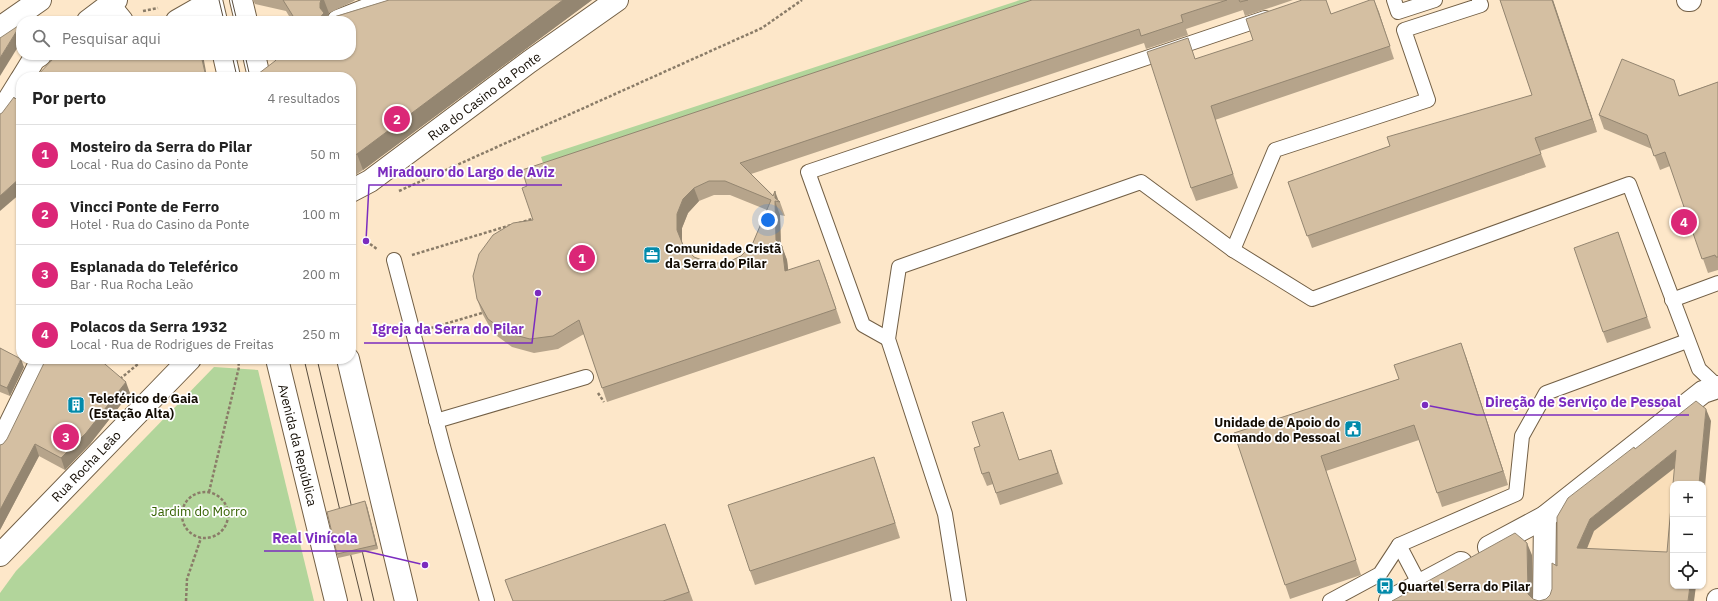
<!DOCTYPE html>
<html lang="pt">
<meta charset="utf-8">
<style>
:root{--surface:#fff;--page:#f6f6f6;--text:#222;--muted:#767676;--line:#e0e0e0;--accent:#db2777}
body{margin:0;font-family:"IBM Plex Sans",sans-serif;background:var(--page);color:var(--text)}
.controls{position:absolute;right:12px;bottom:12px;display:grid;overflow:hidden;border-radius:8px;box-shadow:0 1px 3px #0004}
.controls button{width:36px;height:36px;display:grid;place-items:center;padding:0;border:0;border-bottom:1px solid var(--line);background:var(--surface);color:var(--text);font:20px sans-serif}
.you{position:absolute;left:768px;top:220px;width:14px;height:14px;margin:-10px;border:3px solid #fff;border-radius:50%;background:#1a73e8;box-shadow:0 0 0 6px #1a73e833}
.badge{display:grid;place-items:center;width:26px;height:26px;border-radius:50%;background:var(--accent);color:#fff;font-size:13px;font-weight:700}
.pin{position:absolute;translate:-50% -50%;border:2px solid #fff;box-shadow:0 1px 4px #0006}
.list{margin:0;padding:0;list-style:none}
h2{display:flex;justify-content:space-between;align-items:center;height:52px;margin:0;padding:0 16px;font-size:17px}
h2 small{font-size:13px;font-weight:400;color:var(--muted)}
.list li{display:grid;grid-template-columns:26px 1fr auto;gap:12px;align-items:center;box-sizing:border-box;height:60px;padding:0 16px;border-top:1px solid var(--line)}
.list b{display:block;font-size:15px;white-space:nowrap}
.list p{margin:0;font-size:13px;white-space:nowrap;color:var(--muted)}
.list em{font-size:13px;font-style:normal;color:var(--muted)}
.icon{flex:none;width:22px;height:22px;fill:none;stroke:currentColor;stroke-width:2;stroke-linecap:round;stroke-linejoin:round}
.map{position:relative;flex:none;width:1718px;height:601px;overflow:hidden}
.search{position:absolute;background:var(--surface);box-shadow:0 1px 3px #0004;left:16px;top:16px;width:340px;height:44px;display:flex;align-items:center;gap:10px;box-sizing:border-box;padding:0 14px;border-radius:16px;color:var(--muted);font-size:15px}
.panel{position:absolute;background:var(--surface);box-shadow:0 1px 3px #0004;left:16px;top:72px;width:340px;height:292px;border-radius:16px}
.map>svg:first-child{display:block}
</style>
<div class="map">
<svg width="1718" height="601" viewBox="0 0 1718 601">
<rect width="100%" height="100%" fill="#fde7c9"/>
<path fill="#f9deb9" d="M1700,414L1711,421L1703,507V484H1673V586H1696L1694,601H1561V530Z"/>
<g fill="#b2d59b">
<path d="M1020,0H1078L548,177L541,157Z"/>
<path d="M214,367L258,370L314,601H0V593L16,571Z"/>
</g>
<g fill="none" stroke-linecap="round" stroke-linejoin="round">
<defs>
<g id="lane">
<path d="M1394,0L1398,12L1435,0"/>
<path d="M1233,250L1275,150L1428,100L1404,30L1481,5L1479,0"/>
<path d="M394,260L444,450L487,601"/>
<path d="M1672,300L1718,283"/>
<path d="M888,339L863,325L808,172L1265,18"/>
<path d="M436,421L586,377"/>
<path d="M1399,545L1420,585"/>
<path d="M959,601L945,514L888,339L899,267L1141,182L1233,250L1312,299L1629,184L1699,369L1718,387"/>
<path d="M1330,601L1380,574L1399,545L1516,494L1522,436L1546,393L1687,341"/>
</g>
<g id="street">
<path d="M211,0L216,21"/>
<path d="M241,0L246,21"/>
<path d="M1688,0H1690"/>
<path d="M109,5L122,21"/>
<path d="M177,21L205,5L208,0"/>
<path d="M338,21L379,5L385,0"/>
<path d="M0,28L40,0"/>
<path d="M224,55L229,77"/>
<path d="M254,55L259,77"/>
<path d="M351,191L370,181L529,62L617,0"/>
<path d="M277,359L336,601"/>
<path d="M348,359L406,601"/>
<path d="M0,445L42,359"/>
<path d="M0,555L190,359"/>
<path d="M1544,601L1545,517"/>
</g>
<g id="secondary">
<path d="M88,21L116,0"/>
<path d="M23,77L34,59L40,55"/>
<path d="M0,114L21,80"/>
<path d="M1489,547L1545,517L1703,392L1718,387"/>
<path d="M1390,601L1461,563"/>
<path d="M1718,601V600"/>
</g>
</defs>
<use href="#lane" stroke="#725f45" stroke-width="16"/>
<use href="#street" stroke="#725f45" stroke-width="24"/>
<use href="#secondary" stroke="#725f45" stroke-width="24"/>
<g stroke="#8a7c68" stroke-width="2.5" stroke-dasharray="3 2" stroke-linecap="butt">
<path d="M143,11L158,8"/>
<path d="M399,191L762,28L802,0"/>
<path d="M519,223L532,219"/>
<path d="M366,241L377,249"/>
<path d="M412,255L511,225"/>
<path d="M431,328L482,313"/>
<path d="M120,379L144,359"/>
<path d="M598,393L604,402"/>
<circle cx="205" cy="515" r="23"/>
<path d="M209,492L239,367L238,359"/>
<path d="M186,601L187,579L201,538"/>
</g>
<use href="#lane" stroke="#fff" stroke-width="14"/>
<use href="#street" stroke="#fff" stroke-width="22"/>
<use href="#secondary" stroke="#fff" stroke-width="22"/>
<g stroke="#584c3d" stroke-width="1">
<path d="M219,0L224,21"/>
<path d="M232,0L237,21"/>
<path d="M232,55L237,77"/>
<path d="M245,55L250,77"/>
<path d="M304,359L342,519"/>
<path d="M317,359L354,517"/>
<path d="M360,542L374,601"/>
<path d="M348,544L362,601"/>
</g>
</g>
<g fill="#b6a48b" fill-rule="evenodd">
<path d="M253,0H355L354,1L329,13L326,19L389,0H592L363,170L351,178V77L275,61L351,21H292L286,11L255,4Z"/>
<path d="M1032,0H1293L1245,16L1243,10L1186,29L1188,35L1146,49L1144,43L751,174L780,202L785,216L780,215L781,245L787,260L788,270L824,273L841,323L607,402L584,334L558,349L534,353L512,347L493,333L482,313L477,299L533,220ZM714,195H730L767,210L752,245L741,256L726,263H710L694,257L683,245L682,242V228L688,213L699,201Z"/>
<path d="M1326,0L1331,14L1374,0L1394,59L1215,120L1238,188L1196,201L1191,188L1196,59L1253,40Z"/>
<path d="M1500,0H1553L1597,132L1540,151L1546,167L1312,248L1288,182L1390,146L1532,95Z"/>
<path d="M1718,82V270L1708,273L1670,166L1660,170L1652,149L1604,129L1599,115L1680,95Z"/>
<path d="M1618,232L1651,328L1607,343L1603,332Z"/>
<path d="M0,348L24,367L10,396L0,392Z"/>
<path d="M1466,357L1508,485L1442,507L1419,440L1326,471L1361,575L1290,599L1234,433Z"/>
<path d="M130,393L90,444L65,470L39,456L0,530V445L3,444L7,439Z"/>
<path d="M1007,424L1019,460L1051,450L1063,484L1000,505L993,484L987,486L982,474L980,446Z"/>
<path d="M874,457L900,538L755,585L750,571Z"/>
<path d="M367,506L378,549L338,558L337,554Z"/>
<path d="M665,524L693,601H513Z"/>
</g>
<g fill="#948671">
<path d="M321,0H324L329,13L326,19V21H317L320,8V3Z"/>
<path d="M563,0H592L363,170L357,154Z"/>
<path d="M1374,0L1379,12L1394,59L1390,46Z"/>
<path d="M1552,0H1553L1597,132L1592,119Z"/>
<path d="M21,24V42L0,76V58Z"/>
<path d="M201,55H203L207,77H206Z"/>
<path d="M21,177V193L0,211V196Z"/>
<path d="M694,188L699,201L688,213L682,228V244L677,230V214L683,199Z"/>
<path d="M775,191L779,202L775,198Z"/>
<path d="M775,201L780,215L781,254L776,240Z"/>
<path d="M782,246L787,260L790,285L785,271Z"/>
<path d="M1461,343L1466,357L1508,485L1503,471Z"/>
<path d="M21,359L24,367L10,396L7,388Z"/>
<path d="M126,382L130,393L90,444L65,470L61,458Z"/>
<path d="M1706,409L1711,421L1703,507V484H1699Z"/>
<path d="M35,444L39,456L0,530V510Z"/>
<path d="M1676,450L1681,463L1594,531L1582,561L1577,548L1590,519Z"/>
<path d="M874,457L879,472L900,538L895,523Z"/>
<path d="M365,501L367,506L378,549L376,545Z"/>
<path d="M1527,543L1532,555L1533,601L1528,594Z"/>
<path d="M1690,586H1696L1694,601H1688Z"/>
</g>
<g fill="#d4bfa2" stroke="#948671" fill-rule="evenodd">
<path d="M283,0H321L320,3V8L324,13L317,21H292L293,16Z"/>
<path d="M389,0H563L357,154L351,157V77H254L275,61L281,55H351V21H321Z"/>
<path d="M1032,0H1227L1181,15L1183,22L1141,36L1139,29L740,163L773,196L775,191V198L780,202L775,201L776,240L782,246L785,271L819,260L836,309L602,388L579,320L553,336L530,339L507,333L488,319L477,299L473,276L479,254L493,235L513,223L533,220L522,188L527,186L522,170ZM709,181H725L771,200L752,245L741,256L726,263H710L694,257L683,245L677,230V214L683,199L694,188Z"/>
<path d="M1239,0H1248L1240,2Z"/>
<path d="M1302,0H1326L1331,14L1370,0H1374L1390,46L1211,106L1233,174L1191,188L1147,52L1188,38L1195,59L1253,40L1246,19Z"/>
<path d="M1500,0H1552L1592,119L1535,138L1541,154L1307,236L1288,182L1390,146L1387,137L1532,95Z"/>
<path d="M21,24L0,58V38Z"/>
<path d="M58,55H201L206,77H36L53,59Z"/>
<path d="M1622,59L1674,80L1679,96L1718,82V257H1716L1715,255L1702,259L1665,152L1654,156L1647,135L1599,115Z"/>
<path d="M21,93V177L0,196V114L2,113L14,97L15,99Z"/>
<path d="M1618,232L1647,317L1603,332L1574,248Z"/>
<path d="M1461,343L1503,471L1437,493L1414,425L1321,456L1356,560L1285,585L1234,433L1399,379L1394,365Z"/>
<path d="M0,348L21,359L7,388L0,385Z"/>
<path d="M46,359H99L126,382L86,433L61,458L35,444L0,510V445L3,444L7,439Z"/>
<path d="M1696,401L1706,409L1699,484H1673V586H1690L1688,601H1392L1515,533L1527,543L1528,594L1533,599L1539,601L1546,599L1550,595L1552,589V563L1557,566V517L1568,498L1634,447L1635,449ZM1676,450L1667,552L1577,548L1590,519Z"/>
<path d="M1003,412L1019,460L1051,450L1058,473L996,493L989,472L982,474L974,448L980,446L972,422Z"/>
<path d="M874,457L895,523L750,571L728,505Z"/>
<path d="M365,501L376,545L337,554L327,512Z"/>
<path d="M665,524L689,592L663,601H513L505,580Z"/>
</g>
<defs>
<symbol id="office-square" viewBox="-11 -11 22 22"><rect x="-9" y="-9" width="18" height="18" rx="4" fill="#028aaa" stroke="#fff"/><path d="M-6-3h4V-5.5h4V-3h4V5H-6ZM-1-4.5V-3h2v-1.5ZM-6 0V1H6V0Z" fill="#fff"/></symbol>
<symbol id="building-square" viewBox="-11 -11 22 22"><rect x="-9" y="-9" width="18" height="18" rx="4" fill="#028aaa" stroke="#fff"/><path d="M-4-6H4V6H1V3H-1V6H-4ZM-2.5-4.3h1.7v1.8h-1.7ZM.8-4.3h1.7v1.8H.8ZM-2.5-1h1.7V.8h-1.7ZM.8-1h1.7V.8H.8Z" fill="#fff"/></symbol>
<symbol id="civic-square" viewBox="-11 -11 22 22"><rect x="-9" y="-9" width="18" height="18" rx="4" fill="#028aaa" stroke="#fff"/><path d="M-.6-6.5H3V-4.5H.6V-3L4-1V1h2V6H-6V1h2V-1L-.6-3ZM-1.2 2.5V6h2.4V2.5Z" fill="#fff"/></symbol>
<symbol id="bus-square" viewBox="-11 -11 22 22"><rect x="-9" y="-9" width="18" height="18" rx="4" fill="#028aaa" stroke="#fff"/><path d="M-5-6H5V4H4V6H2V4H-2V6H-4V4H-5ZM-3.5-4V0h7V-4ZM-3.5 1.2v1.5H-2V1.2ZM2 1.2v1.5H3.5V1.2Z" fill="#fff"/></symbol>
</defs>
<g fill-rule="evenodd">
<use href="#office-square" x="642" y="245" width="20" height="20"/>
<use href="#building-square" x="66" y="395" width="20" height="20"/>
<use href="#civic-square" x="1343" y="419" width="20" height="20"/>
<use href="#bus-square" x="1375" y="576" width="20" height="20"/>
</g>
<g text-anchor="middle" stroke-width="3.5" stroke-linejoin="round" paint-order="stroke">
<g font-size="13" fill="#130c03" stroke="#fff">
<text transform="translate(484 96) rotate(-37)" y="5">Rua do Casino da Ponte</text>
<text transform="translate(298 445) rotate(76)" y="5">Avenida da República</text>
<text transform="translate(86 466) rotate(-46)" y="5">Rua Rocha Leão</text>
</g>
<g font-size="13" font-weight="bold" fill="#130c03" stroke="#fff" text-anchor="start">
<text x="665" y="253">Comunidade Cristã<tspan x="665" dy="15">da Serra do Pilar</tspan></text>
<text x="89" y="403">Teleférico de Gaia<tspan x="89" dy="15">(Estação Alta)</tspan></text>
<text x="1340" y="427" text-anchor="end">Unidade de Apoio do<tspan x="1340" dy="15">Comando do Pessoal</tspan></text>
<text x="1398" y="591">Quartel Serra do Pilar</text>
</g>
<g font-size="13" fill="#356100" stroke="#fff">
<text x="199" y="516">Jardim do Morro</text>
</g>
</g>
<path fill="none" stroke="#7b2cbf" stroke-width="1.5" d="M366 241L369 185H562M538 293L532 343H364M1425 405L1477 415H1689M425 565L365 551H264"/>
<g fill="#7b2cbf" stroke="#fff" stroke-width="1.5">
<circle cx="366" cy="241" r="4"/>
<circle cx="538" cy="293" r="4"/>
<circle cx="1425" cy="405" r="4"/>
<circle cx="425" cy="565" r="4"/>
</g>
<g font-size="14" text-anchor="middle" font-weight="bold" fill="#7b2cbf" stroke="#fff" stroke-width="3.5" stroke-linejoin="round" paint-order="stroke">
<text x="466" y="177">Miradouro do Largo de Aviz</text>
<text x="448" y="334">Igreja da Serra do Pilar</text>
<text x="1583" y="407">Direção de Serviço de Pessoal</text>
<text x="315" y="543">Real Vinícola</text>
</g>
</svg>
<div class="controls">
<button>+</button>
<button>−</button>
<button><svg class="icon" aria-label="locate" viewBox="0 0 24 24"><circle cx="12" cy="12" r="6"/><path d="M12 2v4M12 18v4M2 12h4M18 12h4"/></svg></button>
</div>
<div class="you"></div>
<div class="pin badge" style="left:582px;top:258px">1</div>
<div class="pin badge" style="left:397px;top:119px">2</div>
<div class="pin badge" style="left:66px;top:437px">3</div>
<div class="pin badge" style="left:1684px;top:222px">4</div>
<div class="search"><svg class="icon" aria-label="search" viewBox="0 0 24 24"><circle cx="10" cy="10" r="6"/><path d="M15 15l6 6"/></svg>Pesquisar aqui</div>
<section class="panel">
<h2>Por perto<small>4 resultados</small></h2>
<ul class="list">
<li><span class="badge">1</span><div><b>Mosteiro da Serra do Pilar</b><p>Local · Rua do Casino da Ponte</p></div><em>50 m</em></li>
<li><span class="badge">2</span><div><b>Vincci Ponte de Ferro</b><p>Hotel · Rua do Casino da Ponte</p></div><em>100 m</em></li>
<li><span class="badge">3</span><div><b>Esplanada do Teleférico</b><p>Bar · Rua Rocha Leão</p></div><em>200 m</em></li>
<li><span class="badge">4</span><div><b>Polacos da Serra 1932</b><p>Local · Rua de Rodrigues de Freitas</p></div><em>250 m</em></li>
</ul>
</section>
</div>
